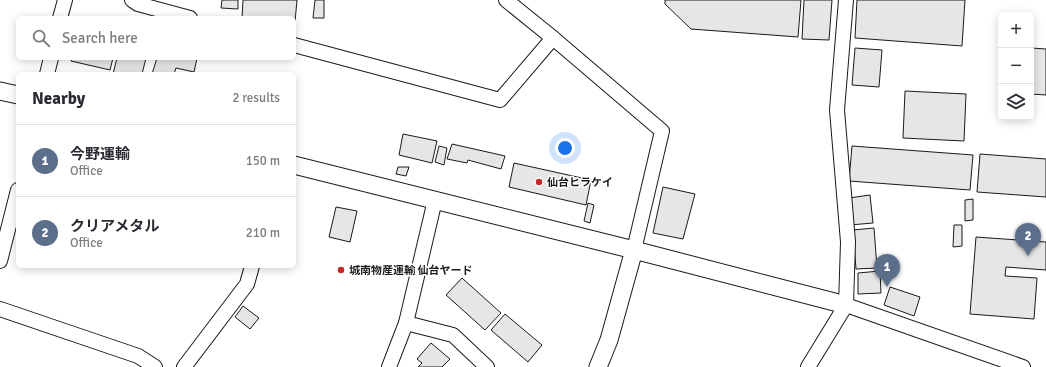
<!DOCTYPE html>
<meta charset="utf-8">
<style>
:root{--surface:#fff;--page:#f2f2f3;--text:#2b2b33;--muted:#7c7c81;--line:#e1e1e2;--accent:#b45309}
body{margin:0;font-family:Signika,"Noto Sans JP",sans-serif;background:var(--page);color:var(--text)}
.controls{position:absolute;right:12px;top:12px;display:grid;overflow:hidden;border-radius:6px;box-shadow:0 2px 10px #0003}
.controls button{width:36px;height:36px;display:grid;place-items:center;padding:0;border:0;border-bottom:1px solid var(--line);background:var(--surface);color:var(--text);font:20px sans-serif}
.you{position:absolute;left:565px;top:148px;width:14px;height:14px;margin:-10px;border:3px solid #fff;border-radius:50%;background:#1a73e8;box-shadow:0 0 0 6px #1a73e833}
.badge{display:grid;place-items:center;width:26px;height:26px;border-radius:50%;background:var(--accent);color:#fff;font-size:13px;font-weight:700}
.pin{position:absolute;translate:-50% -33px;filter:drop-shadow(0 1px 2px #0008)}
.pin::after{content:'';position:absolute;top:21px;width:14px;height:12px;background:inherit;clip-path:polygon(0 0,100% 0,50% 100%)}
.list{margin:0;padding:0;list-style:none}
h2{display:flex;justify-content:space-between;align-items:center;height:52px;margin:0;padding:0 16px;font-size:17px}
h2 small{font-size:13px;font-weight:400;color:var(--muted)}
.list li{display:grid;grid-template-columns:26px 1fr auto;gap:12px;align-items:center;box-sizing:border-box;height:72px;padding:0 16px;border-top:1px solid var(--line)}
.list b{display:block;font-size:15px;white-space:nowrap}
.list p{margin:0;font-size:13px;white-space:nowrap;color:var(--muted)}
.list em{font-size:13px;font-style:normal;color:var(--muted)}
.icon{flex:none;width:22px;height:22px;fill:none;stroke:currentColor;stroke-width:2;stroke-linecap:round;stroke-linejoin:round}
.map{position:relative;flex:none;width:1046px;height:367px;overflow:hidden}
.search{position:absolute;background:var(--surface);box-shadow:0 2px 10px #0003;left:16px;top:16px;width:280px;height:44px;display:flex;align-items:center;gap:10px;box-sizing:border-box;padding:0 14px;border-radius:6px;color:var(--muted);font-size:15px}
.panel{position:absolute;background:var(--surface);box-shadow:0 2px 10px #0003;left:16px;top:72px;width:280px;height:196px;border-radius:6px}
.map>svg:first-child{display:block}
</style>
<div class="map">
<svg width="1046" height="367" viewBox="0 0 1046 367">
<rect width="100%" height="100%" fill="#fff"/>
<g fill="#e6e6e6" stroke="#1a1a1a">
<path d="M222,0H238V9L221,8Z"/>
<path d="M243,0H297L295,22H294V18H242Z"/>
<path d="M315,0H324V18H313Z"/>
<path d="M665,0H801L798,37L691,29L665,4Z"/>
<path d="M804,0H832L829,40L802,39Z"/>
<path d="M857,0H965L962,46L855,38Z"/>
<path d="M855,48L882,50L879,87L852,85Z"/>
<path d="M1031,48L1046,49V95L1031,94Z"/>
<path d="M72,58H113L110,70L71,61Z"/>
<path d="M117,58H146L142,74H113Z"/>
<path d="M157,58H197L194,72L176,68L174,74H152Z"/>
<path d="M905,91L966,94L964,141L903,138Z"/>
<path d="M403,134L437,141L432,163L399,155Z"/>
<path d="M452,144L505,156L501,169L468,160L467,163L447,159Z"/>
<path d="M439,146L447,148L444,165L435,162Z"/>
<path d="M852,146L973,155L970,190L849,181Z"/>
<path d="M980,154L1046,159V197L977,192Z"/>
<path d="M514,163L591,180L586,205L509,187Z"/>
<path d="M398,167H409L406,176L396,174Z"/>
<path d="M663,187L695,194L683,239L653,233Z"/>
<path d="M870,195L873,223L850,225L849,198Z"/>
<path d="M973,199V220L965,221V200Z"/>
<path d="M588,203L594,205L590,223L584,221Z"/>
<path d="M336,207L357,211L350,242L329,237Z"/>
<path d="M954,225H962V246L953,247Z"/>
<path d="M874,228L877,268L856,269L853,230Z"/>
<path d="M976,237L1046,242V270L1006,267L1005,276L1037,278L1034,319L970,314Z"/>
<path d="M880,271L881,293L858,294V273Z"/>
<path d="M462,278L501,313L485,330L446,295Z"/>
<path d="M890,287L920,297L914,316L884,305Z"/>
<path d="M243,306L259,318L250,329L235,317Z"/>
<path d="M505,314L542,345L528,362L491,330Z"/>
<path d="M431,343L450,359L442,367H418L422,363L417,359Z"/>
</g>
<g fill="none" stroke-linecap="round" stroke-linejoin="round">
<defs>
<g id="minor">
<path d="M132,0L138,4L190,18"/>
<path d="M506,0L553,38"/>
<path d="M60,18L65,0"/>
<path d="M294,45L500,100L553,38L662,131L634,250"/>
<path d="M47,74L51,58"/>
<path d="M0,261L18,190"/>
<path d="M846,305L1023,367"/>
<path d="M0,309L138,356L155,367"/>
<path d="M406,323L453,335L487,367"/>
<path d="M184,367L247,284L252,266"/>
<path d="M389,367L406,323L435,200"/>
<path d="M808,367L846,305L848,242L837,110L846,0"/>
</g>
<g id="tertiary">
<path d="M0,91L18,95"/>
<path d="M294,165L634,250L609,340L598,367"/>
<path d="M634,250L846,305"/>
</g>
</defs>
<use href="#minor" stroke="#1a1a1a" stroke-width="16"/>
<use href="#tertiary" stroke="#1a1a1a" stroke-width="19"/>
<use href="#minor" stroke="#fff" stroke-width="14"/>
<use href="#tertiary" stroke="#fff" stroke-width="17"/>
</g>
<g fill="#c62828" stroke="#fff" stroke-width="1.5">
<circle cx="539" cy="182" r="4"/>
<circle cx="341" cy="270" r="4"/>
</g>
<g text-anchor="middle" stroke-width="3" stroke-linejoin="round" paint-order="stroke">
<g font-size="11" font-weight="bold" fill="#1a1a1a" stroke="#fff" text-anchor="start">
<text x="547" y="186">仙台ヒラケイ</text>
<text x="349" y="274">城南物産運輸 仙台ヤード</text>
</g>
</g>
</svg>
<div class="controls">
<button>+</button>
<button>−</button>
<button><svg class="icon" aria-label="layers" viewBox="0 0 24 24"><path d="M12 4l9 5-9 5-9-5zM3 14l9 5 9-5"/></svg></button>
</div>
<div class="you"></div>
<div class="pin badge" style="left:887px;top:287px;background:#5c6f8a">1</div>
<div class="pin badge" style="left:1028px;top:256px;background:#5c6f8a">2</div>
<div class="search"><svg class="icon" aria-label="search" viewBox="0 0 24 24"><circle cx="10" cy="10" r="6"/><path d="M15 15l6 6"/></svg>Search here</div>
<section class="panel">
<h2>Nearby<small>2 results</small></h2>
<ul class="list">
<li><span class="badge" style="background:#5c6f8a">1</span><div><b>今野運輸</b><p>Office</p></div><em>150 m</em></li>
<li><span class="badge" style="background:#5c6f8a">2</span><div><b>クリアメタル</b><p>Office</p></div><em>210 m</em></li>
</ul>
</section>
</div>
